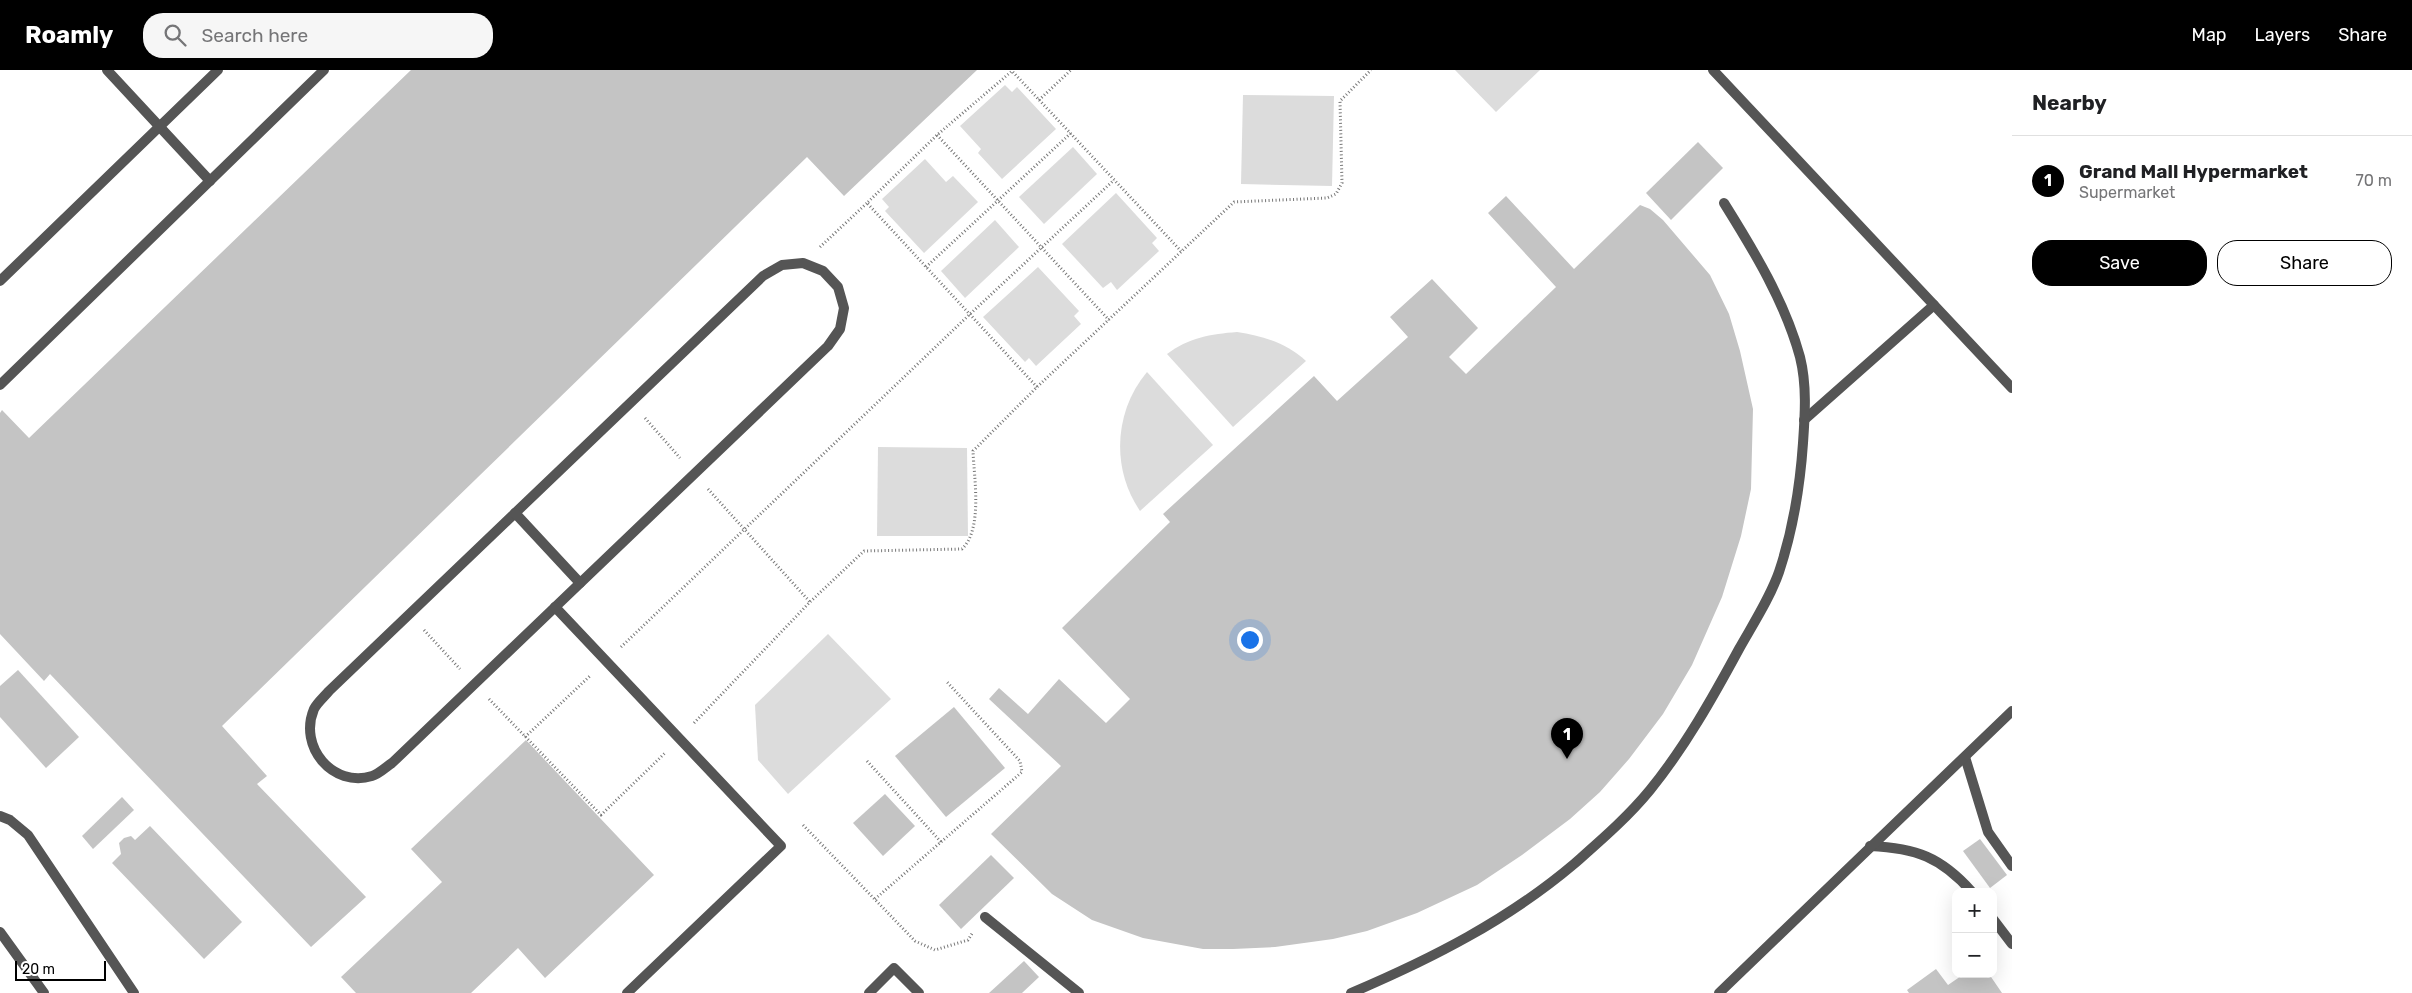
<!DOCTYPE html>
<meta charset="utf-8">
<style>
:root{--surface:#fff;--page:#f6f6f6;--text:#202124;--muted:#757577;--line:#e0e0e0;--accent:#000}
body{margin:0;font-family:Rubik,sans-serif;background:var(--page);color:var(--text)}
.controls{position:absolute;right:15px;bottom:15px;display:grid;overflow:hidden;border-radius:10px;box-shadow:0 5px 20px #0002}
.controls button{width:45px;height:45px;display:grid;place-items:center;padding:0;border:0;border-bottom:1px solid var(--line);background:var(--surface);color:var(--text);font:25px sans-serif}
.scale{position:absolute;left:15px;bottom:12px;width:91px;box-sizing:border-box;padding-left:5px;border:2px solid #000;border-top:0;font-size:14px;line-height:18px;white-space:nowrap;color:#000;-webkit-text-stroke:4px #fff;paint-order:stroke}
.you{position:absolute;left:1249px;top:569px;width:18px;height:18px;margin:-12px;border:4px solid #fff;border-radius:50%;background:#1a73e8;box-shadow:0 0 0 8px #1a73e833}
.badge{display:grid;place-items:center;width:32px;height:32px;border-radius:50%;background:var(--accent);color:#fff;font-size:16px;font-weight:700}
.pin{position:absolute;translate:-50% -41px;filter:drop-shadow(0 1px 2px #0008)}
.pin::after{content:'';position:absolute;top:26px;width:18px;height:15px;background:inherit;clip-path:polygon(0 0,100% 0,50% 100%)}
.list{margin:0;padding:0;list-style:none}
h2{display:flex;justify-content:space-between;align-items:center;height:65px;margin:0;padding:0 20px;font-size:21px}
h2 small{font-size:16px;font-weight:400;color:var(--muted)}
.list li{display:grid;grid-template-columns:32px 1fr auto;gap:15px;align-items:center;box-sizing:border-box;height:90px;padding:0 20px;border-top:1px solid var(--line)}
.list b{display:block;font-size:19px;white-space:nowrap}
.list p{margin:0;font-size:16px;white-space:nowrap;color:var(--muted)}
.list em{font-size:16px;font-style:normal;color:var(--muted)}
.actions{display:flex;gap:10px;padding:15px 20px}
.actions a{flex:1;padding:11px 0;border:1px solid var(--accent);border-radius:20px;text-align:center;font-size:18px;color:var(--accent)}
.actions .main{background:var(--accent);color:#fff}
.icon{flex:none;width:28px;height:28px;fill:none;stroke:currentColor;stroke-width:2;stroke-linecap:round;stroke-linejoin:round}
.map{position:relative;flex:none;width:2012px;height:923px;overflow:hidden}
header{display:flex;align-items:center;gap:30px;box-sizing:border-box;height:70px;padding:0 25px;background:var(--accent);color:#fff}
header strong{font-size:24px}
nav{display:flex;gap:28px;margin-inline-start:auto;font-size:18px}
.search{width:350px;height:45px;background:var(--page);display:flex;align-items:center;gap:12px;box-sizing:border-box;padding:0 18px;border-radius:20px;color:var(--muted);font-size:19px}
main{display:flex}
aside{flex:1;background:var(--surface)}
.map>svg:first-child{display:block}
</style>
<header>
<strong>Roamly</strong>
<div class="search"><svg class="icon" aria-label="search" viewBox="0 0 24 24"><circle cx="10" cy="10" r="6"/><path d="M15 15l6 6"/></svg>Search here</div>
<nav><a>Map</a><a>Layers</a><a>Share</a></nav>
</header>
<main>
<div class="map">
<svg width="2012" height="923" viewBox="0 0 2012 923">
<rect width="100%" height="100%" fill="#fff"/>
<g fill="#dcdcdc">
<path d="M1455,0H1540L1496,42Z"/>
<path d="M1005,15L1012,22L1017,17L1056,59L1002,109L978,83L981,79L960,56Z"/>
<path d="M1243,25L1334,26L1332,116L1241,114Z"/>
<path d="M1073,77L1097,104L1044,154L1019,127Z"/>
<path d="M925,89L946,112L953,106L978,132L924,183L885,141L889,137L882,129Z"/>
<path d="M1116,123L1157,168L1152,173L1159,181L1117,220L1111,212L1103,218L1062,174Z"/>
<path d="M995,150L1019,177L965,228L941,201Z"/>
<path d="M1038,197L1079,241L1074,246L1081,254L1036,296L1029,288L1025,292L983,247Z"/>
<path d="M1237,262C1263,266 1286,273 1306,291L1233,357L1167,284C1188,268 1211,264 1237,262Z"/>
<path d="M1147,302L1213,375L1140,441C1111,399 1114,341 1147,302Z"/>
<path d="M878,377L967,378L968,466H877Z"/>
<path d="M828,564L891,629L788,724L758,690L755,635Z"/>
</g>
<g fill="#c4c4c4">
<path d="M411,0H977L844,126L807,87L222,656L267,706L257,714L366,827L311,877L50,604L44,611L0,564V343L2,340L29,368Z"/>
<path d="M1698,72L1723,98L1671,150L1646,123Z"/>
<path d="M1506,126L1574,199L1640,135L1650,139L1663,150L1710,205L1729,244L1740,281L1753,339L1751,419L1741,466L1722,527L1692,595L1663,644L1629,689L1600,722L1570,749L1522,785L1477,815L1417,843L1367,861L1333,869L1275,877L1233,879H1203L1143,868L1092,850L1052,824L991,764L1061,696L989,629L999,618L1028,644L1059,609L1106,653L1130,629L1062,558L1170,452L1163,444L1314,306L1337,331L1408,267L1390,247L1432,209L1478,258L1449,287L1466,304L1556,217L1488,143Z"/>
<path d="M18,600L79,667L46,698L0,647V616Z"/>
<path d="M954,637L1005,698L946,747L895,686Z"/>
<path d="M526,670L654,805L545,908L518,878L471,923H356L341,907L442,812L411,779Z"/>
<path d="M885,724L915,756L883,786L853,753Z"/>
<path d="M122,727L134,740L93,779L82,766Z"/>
<path d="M150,756L242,852L204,889L112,793L121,784L119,773L124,768L131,766L135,770Z"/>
<path d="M1980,769L2007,805L1990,818L1963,781Z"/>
<path d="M991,785L1014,808L961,859L939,835Z"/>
<path d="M1024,891L1039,907L1022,923H989Z"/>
<path d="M1936,899L1948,915L1964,904H1989L2002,923H1909L1907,920Z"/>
</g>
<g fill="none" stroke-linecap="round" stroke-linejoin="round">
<g stroke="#777" stroke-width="3" stroke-dasharray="1 2.5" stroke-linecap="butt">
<path d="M1039,30L1071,0"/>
<path d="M937,65L1109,250"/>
<path d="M820,177L867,133"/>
<path d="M926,197L1071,63"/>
<path d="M1037,317L867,133L937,65L1012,1L1181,181"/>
<path d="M645,348L680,388"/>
<path d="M708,419L810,532"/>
<path d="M424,560L460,599"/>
<path d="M621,577L969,245L1114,110"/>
<path d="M489,629L601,745L665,683"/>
<path d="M694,653L810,532L864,481L962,479C983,459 974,408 973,381L1037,317L1234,132L1327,128L1336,124L1342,113L1340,31L1371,0"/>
<path d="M525,667L591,605"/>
<path d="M867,691L942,773"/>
<path d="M803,755L915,871L935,880L968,870L973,862"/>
<path d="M875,829L1022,702L1020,691L947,612"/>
</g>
<g stroke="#555" stroke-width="10">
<path d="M107,0L210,111"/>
<path d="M1713,0L2012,318"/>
<path d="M803,193L823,201L838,217L844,238L840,259L828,276L392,693C386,697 379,704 372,706C333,718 298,677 314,639C317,633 324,627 329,621L763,206L782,195Z"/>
<path d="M0,211L218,0"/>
<path d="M0,315L324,0"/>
<path d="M1804,350L1934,235"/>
<path d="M515,443L580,513"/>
<path d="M555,537L781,776L627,923"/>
<path d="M0,746L10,750L28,765L134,923"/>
<path d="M985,847L1079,923"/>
<path d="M869,923L894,898L919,923"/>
<path d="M1351,923C1431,889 1508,850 1574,794C1600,771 1628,747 1650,720C1685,677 1713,627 1739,579C1753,554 1770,528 1779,502C1793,460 1800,417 1803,373C1805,345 1807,315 1800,287C1785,232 1754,181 1724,133"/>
</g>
<g stroke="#555" stroke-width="10">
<path d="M1965,687L1988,762L2012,796"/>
<path d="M1870,776C1916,778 1941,787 1972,822"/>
<path d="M1993,849L2012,874"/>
<path d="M0,862L44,923"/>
<path d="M1719,923L2012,641"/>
</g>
</g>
</svg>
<div class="controls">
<button>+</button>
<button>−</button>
</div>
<div class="scale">20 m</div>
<div class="you"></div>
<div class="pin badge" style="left:1567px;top:689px">1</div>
</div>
<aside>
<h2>Nearby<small></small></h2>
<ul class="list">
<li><span class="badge">1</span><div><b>Grand Mall Hypermarket</b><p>Supermarket</p></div><em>70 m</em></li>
</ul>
<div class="actions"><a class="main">Save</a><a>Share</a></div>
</aside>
</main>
